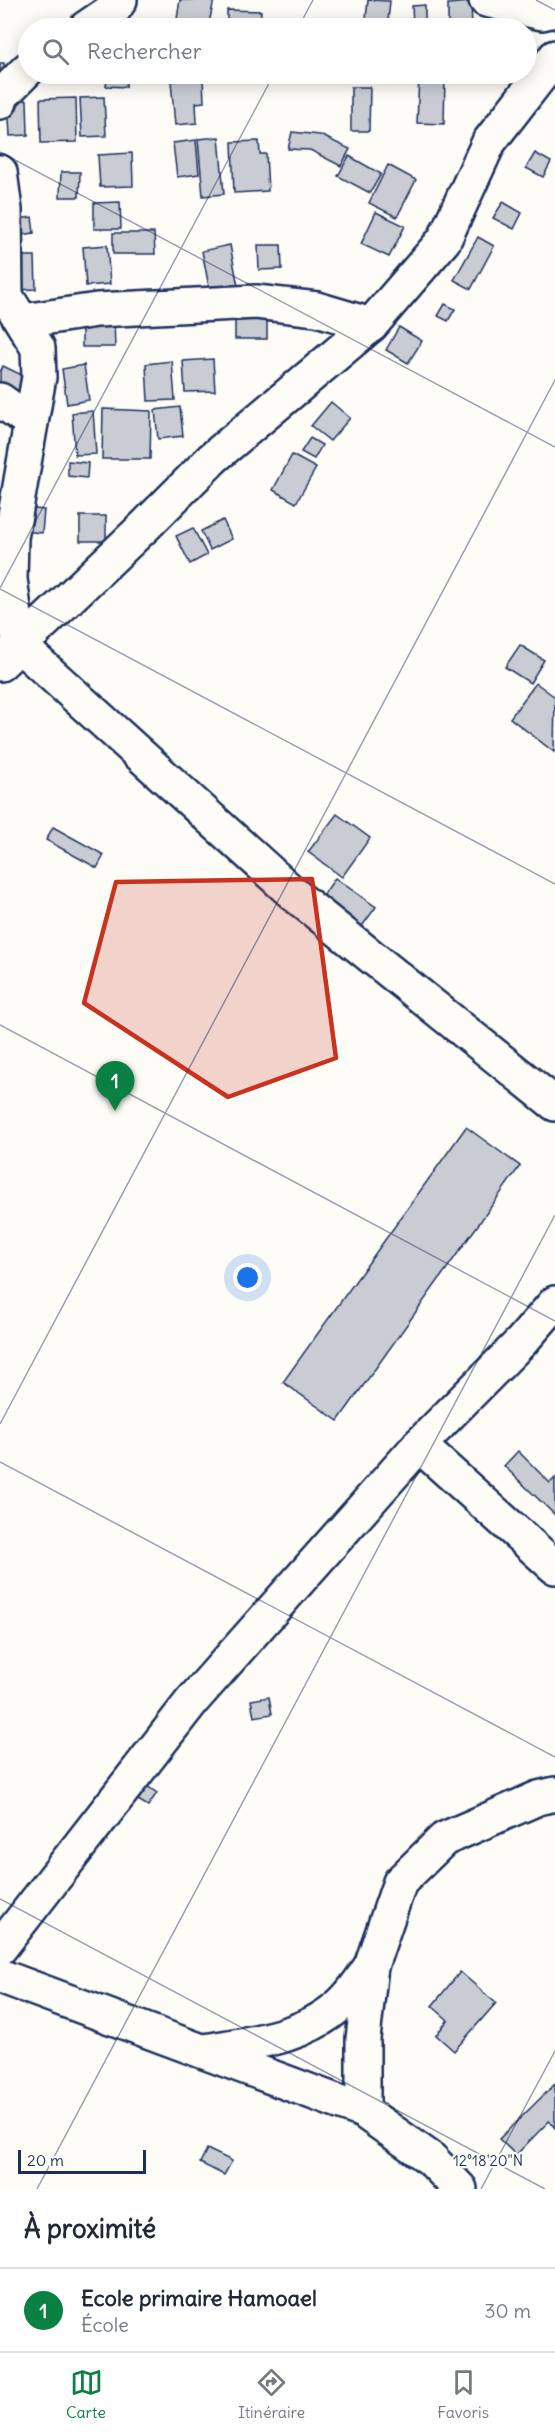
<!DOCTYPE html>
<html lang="fr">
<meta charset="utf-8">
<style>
:root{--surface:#fff;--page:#f2f2f3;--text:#1f2937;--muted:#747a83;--line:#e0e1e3;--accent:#0b8043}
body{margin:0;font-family:Delius,sans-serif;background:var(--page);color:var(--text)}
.scale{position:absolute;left:18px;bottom:15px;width:128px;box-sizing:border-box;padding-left:6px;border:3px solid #1b2f5e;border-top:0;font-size:16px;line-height:21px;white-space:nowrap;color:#1b2f5e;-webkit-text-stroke:4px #fdfcf7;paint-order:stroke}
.you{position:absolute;left:248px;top:1278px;width:21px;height:21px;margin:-15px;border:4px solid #fff;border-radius:50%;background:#1a73e8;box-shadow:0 0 0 9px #1a73e833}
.badge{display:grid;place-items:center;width:39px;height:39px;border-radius:50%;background:var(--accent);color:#fff;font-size:20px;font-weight:700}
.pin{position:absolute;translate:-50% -50px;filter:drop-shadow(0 2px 3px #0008)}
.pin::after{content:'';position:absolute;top:32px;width:21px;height:18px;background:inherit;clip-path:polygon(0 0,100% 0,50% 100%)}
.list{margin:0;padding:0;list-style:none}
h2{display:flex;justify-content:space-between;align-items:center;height:78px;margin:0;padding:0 24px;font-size:26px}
h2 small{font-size:20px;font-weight:400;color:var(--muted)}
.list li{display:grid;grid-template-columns:39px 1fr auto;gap:18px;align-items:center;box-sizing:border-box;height:84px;padding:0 24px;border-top:2px solid var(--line)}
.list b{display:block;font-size:22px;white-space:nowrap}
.list p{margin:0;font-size:20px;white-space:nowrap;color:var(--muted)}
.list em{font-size:20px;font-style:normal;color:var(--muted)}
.icon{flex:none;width:33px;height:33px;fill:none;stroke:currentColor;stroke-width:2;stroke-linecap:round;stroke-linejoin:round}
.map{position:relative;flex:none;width:555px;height:2189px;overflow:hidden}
.search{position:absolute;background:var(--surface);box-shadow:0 3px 15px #0003;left:18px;right:18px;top:18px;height:66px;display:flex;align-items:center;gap:15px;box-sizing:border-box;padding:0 21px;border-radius:33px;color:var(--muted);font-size:22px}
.sheet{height:162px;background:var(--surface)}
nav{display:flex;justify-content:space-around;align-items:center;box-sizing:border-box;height:84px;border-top:2px solid var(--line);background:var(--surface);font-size:16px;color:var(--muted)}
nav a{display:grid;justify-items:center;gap:3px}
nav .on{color:var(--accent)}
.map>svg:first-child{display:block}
</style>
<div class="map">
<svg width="555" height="2189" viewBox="0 0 555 2189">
<rect width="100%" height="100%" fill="#fdfcf7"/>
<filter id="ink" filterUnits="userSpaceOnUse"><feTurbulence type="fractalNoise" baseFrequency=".0167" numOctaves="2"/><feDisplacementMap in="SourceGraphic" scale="12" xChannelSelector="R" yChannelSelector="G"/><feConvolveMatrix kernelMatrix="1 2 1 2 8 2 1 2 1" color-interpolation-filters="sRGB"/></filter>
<g filter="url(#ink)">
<g fill="#c9ccd3" stroke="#1b2f5e" stroke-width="1.5">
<path d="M180,0H214L208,28L176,25Z"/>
<path d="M368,0L390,1L388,21L395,22V28H365Z"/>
<path d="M471,2L472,28H448V4Z"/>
<path d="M425,5V23L413,24L412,6Z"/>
<path d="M227,10L261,11L260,28H227Z"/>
<path d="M0,63H4L5,76H0Z"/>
<path d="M108,74H127L126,87L106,86Z"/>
<path d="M451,74H471V80L451,81Z"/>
<path d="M419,76L445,77L444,124L417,123Z"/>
<path d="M203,78L204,102L196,103L197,123L175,125L171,81Z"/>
<path d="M351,87H370L369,131H351Z"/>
<path d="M104,97L106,136L82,137L80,98Z"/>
<path d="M76,98L77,142L41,143L40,99Z"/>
<path d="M27,100L28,135L10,136L8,101Z"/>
<path d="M292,132L320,135L350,149L341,166L310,150L288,149Z"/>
<path d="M219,137L224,194L203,196L198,139Z"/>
<path d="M196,140L199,174L177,177L173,143Z"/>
<path d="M259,141L260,154H266L268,191L234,193L232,142Z"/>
<path d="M132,153L133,186L100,187L98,155Z"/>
<path d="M535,153L551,162L543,177L526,168Z"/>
<path d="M349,156L381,174L370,193L338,176Z"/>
<path d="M388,165L416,180L397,217L369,203Z"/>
<path d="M61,172H80L79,197H60Z"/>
<path d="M120,202L121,229H94V203Z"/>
<path d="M503,202L522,213L514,229L493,218Z"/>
<path d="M376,212L405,226L389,257L361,244Z"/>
<path d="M32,217L34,233L21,235L19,219Z"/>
<path d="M113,233H154L155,254H113Z"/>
<path d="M478,237L494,246L471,289L454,280Z"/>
<path d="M107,245L110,284L86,286L83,247Z"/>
<path d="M230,245L238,286L210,292L202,251Z"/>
<path d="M258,245H281L282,269L259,270Z"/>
<path d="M15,256H35L36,289L16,290Z"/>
<path d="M445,304L455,309L448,321L438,316Z"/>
<path d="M235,316L267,317V339H235Z"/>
<path d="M82,322H114L115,347H82Z"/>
<path d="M399,327L422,341L408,363L386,350Z"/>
<path d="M213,359L215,391L185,392L183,361Z"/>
<path d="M172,361L175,400L148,401L146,364Z"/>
<path d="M84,365L89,400L67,404L62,369Z"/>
<path d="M3,366L26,377L17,396L0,387V372Z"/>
<path d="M331,402L350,418L330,441L311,426Z"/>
<path d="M180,407L183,436L158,439L155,410Z"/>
<path d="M103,409L151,411L150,459H102Z"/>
<path d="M93,411L96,454L75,455L72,413Z"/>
<path d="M310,438L322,445L314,459L301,452Z"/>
<path d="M292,455L316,468L296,503L273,490Z"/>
<path d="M68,461L88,463L87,478L68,476Z"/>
<path d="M25,508L44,510L42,533L22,531Z"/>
<rect x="80" y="516" width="26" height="25"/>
<path d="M223,520L232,539L210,550L201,531Z"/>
<path d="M193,528L207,555L190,564L176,536Z"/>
<path d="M520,645L544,660L530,683L505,667Z"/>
<path d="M536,683L555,697L554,752L510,718Z"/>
<path d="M337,814L370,838L342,877L308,852Z"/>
<path d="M53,827L104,855L97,868L46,840Z"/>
<path d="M335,878L376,907L360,929L320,900Z"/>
<path d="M466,1127L520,1166L338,1421L283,1382Z"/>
<path d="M518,1451L550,1483L555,1478V1515L504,1466Z"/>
<path d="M269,1697L272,1714L254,1717L251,1700Z"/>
<path d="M147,1786L157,1793L148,1806L138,1800Z"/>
<path d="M460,1972L496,2003L454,2051L436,2035L448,2020L432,2006Z"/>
<path d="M555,2084V2128L549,2121L516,2155L499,2139Z"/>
<path d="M207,2149L232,2161L224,2175L200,2163Z"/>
</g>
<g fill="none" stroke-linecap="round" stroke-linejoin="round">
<defs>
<g id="minor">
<path d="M486,0L542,13L555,10"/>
<path d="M86,28L114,9L120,0"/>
<path d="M0,102L2,95L28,69"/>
<path d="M0,172L5,210L6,296L38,348L39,377L11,538L10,579L19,645L296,896L555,1104"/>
<path d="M23,321L97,310L256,302L317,309L371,325"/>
<path d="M0,400L31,422"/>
<path d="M0,664L146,525L213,458L371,325L444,240L489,142L555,57"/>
<path d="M419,1445L555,1567"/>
<path d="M0,1948L192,1701L419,1445L522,1341L555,1303"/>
<path d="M0,1976L363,2111L431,2159L460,2189"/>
<path d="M204,2051C253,2043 310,2037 346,1999C355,1990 363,1977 371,1966"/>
<path d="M363,2111V2039L371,1966L400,1882L444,1839L538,1798L555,1794"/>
</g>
</defs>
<use href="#minor" stroke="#1b2f5e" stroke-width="38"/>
<use href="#minor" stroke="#fdfcf7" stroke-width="33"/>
</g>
</g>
<path fill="#c8321e" fill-opacity="0.2" stroke="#c8321e" stroke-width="4.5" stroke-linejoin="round" d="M312,879L336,1058L228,1097L84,1003L116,882Z"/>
<path fill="none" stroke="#1b2f5e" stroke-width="1.5" stroke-opacity="0.45" d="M536,0L555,10M298,28L313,0M0,152L555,447M0,588L274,74M0,589L555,884M0,1025L555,1321M0,1424L555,380M0,1462L555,1757M0,1899L545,2189M37,2189L555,1215M481,2189L555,2051"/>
<g font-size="15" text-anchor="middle" fill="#1b2f5e" stroke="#fdfcf7" stroke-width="4.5" stroke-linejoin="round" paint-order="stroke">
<text x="488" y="2166">12°18'20"N</text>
</g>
</svg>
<div class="scale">20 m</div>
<div class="you"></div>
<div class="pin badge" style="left:115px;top:1111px">1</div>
<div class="search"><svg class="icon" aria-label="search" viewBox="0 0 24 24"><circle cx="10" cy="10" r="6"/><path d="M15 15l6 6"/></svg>Rechercher</div>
</div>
<section class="sheet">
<h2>À proximité<small></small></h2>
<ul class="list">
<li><span class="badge">1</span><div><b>Ecole primaire Hamoael</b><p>École</p></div><em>30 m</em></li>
</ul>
</section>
<nav>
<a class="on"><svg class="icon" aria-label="map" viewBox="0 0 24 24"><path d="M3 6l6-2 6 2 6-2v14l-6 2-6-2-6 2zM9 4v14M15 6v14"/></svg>Carte</a>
<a><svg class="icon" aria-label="directions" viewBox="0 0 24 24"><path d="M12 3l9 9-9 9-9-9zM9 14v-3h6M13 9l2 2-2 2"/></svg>Itinéraire</a>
<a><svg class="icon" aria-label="saved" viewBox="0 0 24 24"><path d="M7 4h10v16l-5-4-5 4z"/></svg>Favoris</a>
</nav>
